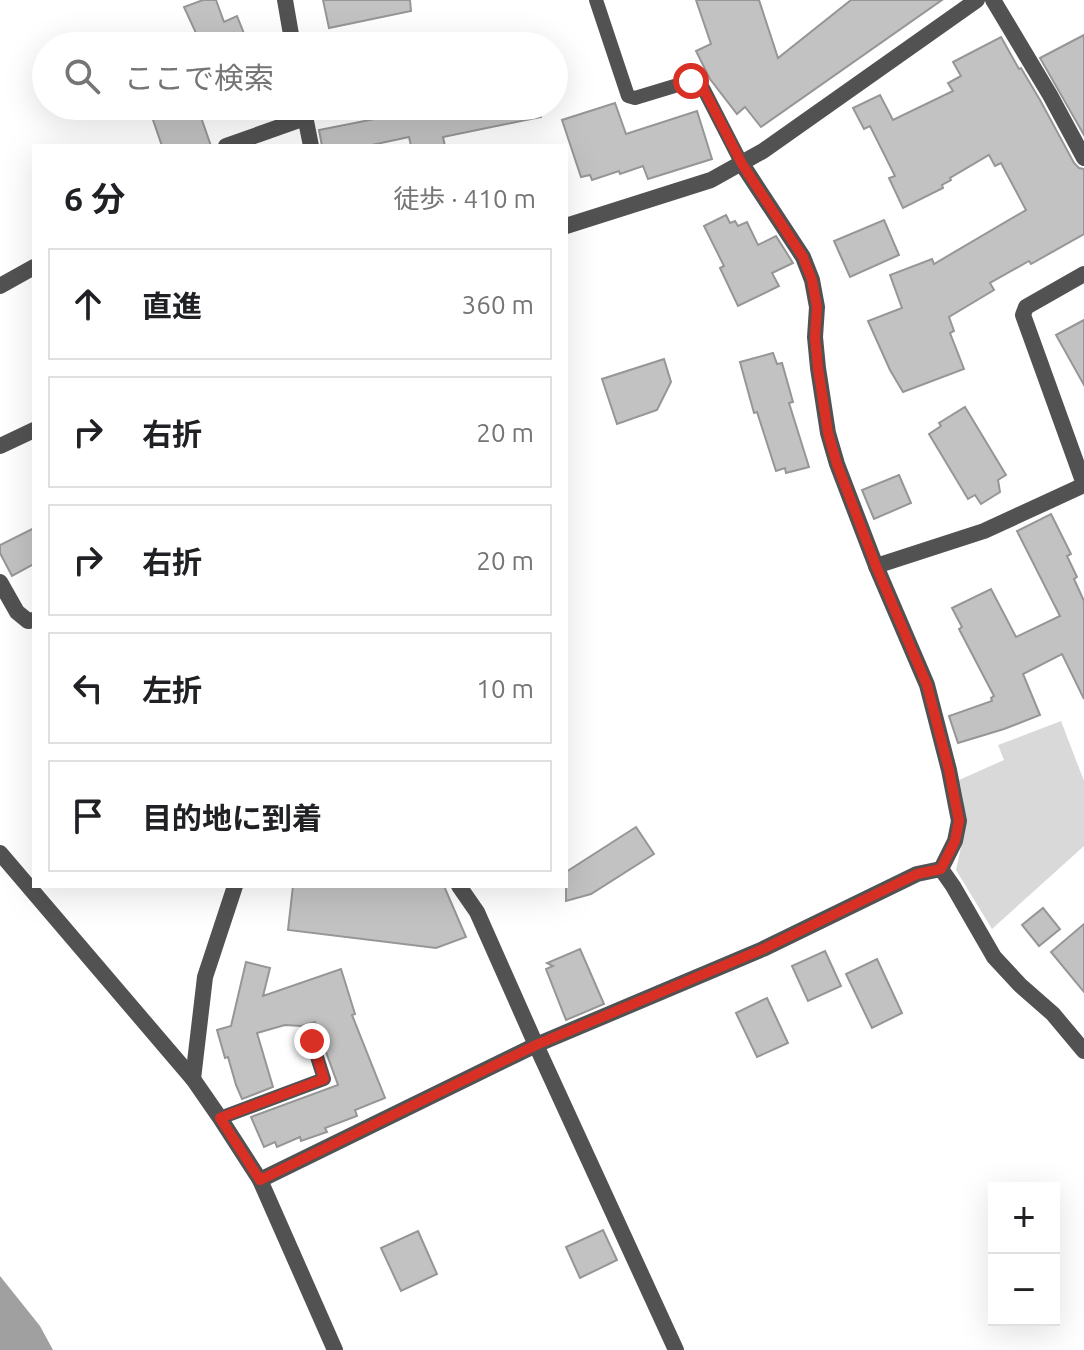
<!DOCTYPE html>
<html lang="ja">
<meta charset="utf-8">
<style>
:root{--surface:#fff;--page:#f2f2f2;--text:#202124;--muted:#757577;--line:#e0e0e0}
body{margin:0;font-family:Ubuntu,"Noto Sans JP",sans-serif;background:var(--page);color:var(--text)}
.controls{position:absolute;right:24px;bottom:24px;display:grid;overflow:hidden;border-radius:0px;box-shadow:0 8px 32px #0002}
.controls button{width:72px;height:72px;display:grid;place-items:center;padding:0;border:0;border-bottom:2px solid var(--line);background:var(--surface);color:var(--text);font:40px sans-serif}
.stop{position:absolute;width:24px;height:24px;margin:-18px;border:6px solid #d93025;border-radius:50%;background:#fff}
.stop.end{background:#d93025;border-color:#fff;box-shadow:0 2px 8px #0008}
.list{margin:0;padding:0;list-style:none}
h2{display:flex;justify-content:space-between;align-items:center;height:104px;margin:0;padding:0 32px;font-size:34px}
h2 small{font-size:26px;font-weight:400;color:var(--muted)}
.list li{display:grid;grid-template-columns:52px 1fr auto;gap:24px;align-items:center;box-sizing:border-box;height:112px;margin:0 16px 16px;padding:0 16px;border:2px solid var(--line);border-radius:0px}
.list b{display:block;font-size:30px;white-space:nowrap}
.list em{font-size:26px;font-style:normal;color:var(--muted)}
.icon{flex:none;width:44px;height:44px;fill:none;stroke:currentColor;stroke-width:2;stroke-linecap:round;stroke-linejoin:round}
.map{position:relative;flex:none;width:1084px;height:1350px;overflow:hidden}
.search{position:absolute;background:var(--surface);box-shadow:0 8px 32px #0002;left:32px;top:32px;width:536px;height:88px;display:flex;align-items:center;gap:20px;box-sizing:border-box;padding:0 28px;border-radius:44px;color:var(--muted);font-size:30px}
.panel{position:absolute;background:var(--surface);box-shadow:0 8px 32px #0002;left:32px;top:144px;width:536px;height:744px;border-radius:0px}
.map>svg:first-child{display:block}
</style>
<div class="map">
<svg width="1084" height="1350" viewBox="0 0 1084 1350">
<rect width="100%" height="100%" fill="#fff"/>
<path fill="#d9d9d9" d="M1061,721L1084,781V846L992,929L956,870C964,833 969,818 959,780L1004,760L998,745Z"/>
<path fill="#a0a0a0" d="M0,1276L40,1326L53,1350H0Z"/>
<g fill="#c2c2c2" stroke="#969696" stroke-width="2">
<path d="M203,0H216L224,22L237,16L249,46H166L196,33L184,7Z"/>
<path d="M323,0H410L411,11L329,28Z"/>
<path d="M696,0H759L778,58L851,0H942L761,127L745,107L737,114L710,79L696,51L711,44Z"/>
<path d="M1084,35V135L1040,58Z"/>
<path d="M1001,37L1019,69L1021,68L1040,100L1074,163L1079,168L1084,169V234L1031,264L1029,261L990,283L994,290L949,317L954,331L950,333L964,369L903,392L890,370L868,321L902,308L890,275L932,259L934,264L1026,210L1001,163L995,166L989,155L950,178L951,180L942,185L943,188L903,208L889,178L895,176L870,126L864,129L853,108L880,95L893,120L953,91L948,83L961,76L953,62Z"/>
<path d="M615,103L626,134L697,111L712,159L648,179L643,166L620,174L619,171L592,180L590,175L581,177L562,120Z"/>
<path d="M164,106H197L211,146H162L150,111Z"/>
<path d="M398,106H540L541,117L443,137L445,146H411L409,137L367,146H322L319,130L400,114Z"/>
<path d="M726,215L730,223L735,221L738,226L747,222L758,245L776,236L793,263L772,273L779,286L738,306L720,268L724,266L704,226Z"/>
<path d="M884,220L899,255L850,277L834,241Z"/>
<path d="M1084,320V385L1056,335Z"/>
<path d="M773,353L777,364L782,363L793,402L789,403L809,467L786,473L785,468L776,471L757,412L754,413L740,362Z"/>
<path d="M664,359L671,382L657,410L617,424L602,379Z"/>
<path d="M965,407L1006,475L998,480L1000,492L981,504L975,495L968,499L929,434L941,426L939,423Z"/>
<path d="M899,475L911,503L874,519L862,490Z"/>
<path d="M1051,514L1071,554L1067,556L1077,577L1074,579L1084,601V699L1062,654L1023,674L1040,715L1004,729L958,743L949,716L992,701L991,698L994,696L959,629L962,627L952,608L991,589L1016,637L1060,616L1017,531Z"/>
<path d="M34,528V564L12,576L0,553V545Z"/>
<path d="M636,827L654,854L591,894L566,901V872Z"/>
<path d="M293,886H444L466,937L436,948L288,930Z"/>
<path d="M1043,908L1060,929L1039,946L1022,925Z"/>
<path d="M1084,924V992L1051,952Z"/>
<path d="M580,949L604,1004L566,1020L546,969L553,966L547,963Z"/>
<path d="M825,951L841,986L808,1001L792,966Z"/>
<path d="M877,959L902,1013L872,1028L846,974Z"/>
<path d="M246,962L270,968L263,996L341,969L355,1014L352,1015L385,1098L355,1110L357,1116L325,1128L327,1132L301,1141L300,1137L277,1147L275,1142L264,1147L251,1117L338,1085L315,1022L301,1026L285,1025L257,1033L273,1087L242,1099L236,1085L228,1057L225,1058L217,1030L231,1026Z"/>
<path d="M767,998L788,1043L757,1057L736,1013Z"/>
<path d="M603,1230L617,1260L580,1278L566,1247Z"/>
<path d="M418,1231L437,1274L401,1291L381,1248Z"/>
</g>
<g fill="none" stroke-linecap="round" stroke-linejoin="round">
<g stroke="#525252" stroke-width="14">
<path d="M596,0L628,96L635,98L691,81L697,82L703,88L742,164"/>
<path d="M220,1118L324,1079L312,1041"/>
</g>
<g stroke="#525252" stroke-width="16">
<path d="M285,0L293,46"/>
<path d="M993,0L1050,95L1084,158"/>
<path d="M303,106L311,146"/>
<path d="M226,146L305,118"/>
<path d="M742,164L803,257L812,280L817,307L815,337L818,368L828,433L837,464L876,566L927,685L949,770L959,821L955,841L941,869"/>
<path d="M566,226L711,180L763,151L977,0"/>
<path d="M1084,274L1026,307L1023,315L1084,484"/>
<path d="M0,286L34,267"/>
<path d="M0,446L34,430"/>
<path d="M876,566L984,531L1084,485"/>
<path d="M0,582L17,612L28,621L34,620"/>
<path d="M0,853L193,1079L220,1118L260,1180L335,1350"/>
<path d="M459,886L477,912L536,1045L676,1350"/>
<path d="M193,1079L205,977L235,886"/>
<path d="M260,1180L536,1045L763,949L917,874L941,869L953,886L994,957L1020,985L1053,1014L1084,1051"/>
</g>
</g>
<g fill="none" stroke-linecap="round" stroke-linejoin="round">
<path stroke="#d93025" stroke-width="10" d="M312,1041L324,1079L220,1118L260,1180L536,1045L763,949L917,874L941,869L955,841L959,821L949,770L927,685L876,566L837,464L828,433L818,368L815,337L817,307L812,280L803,257L742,164L703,88L697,82L691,81"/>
</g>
</svg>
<div class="controls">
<button>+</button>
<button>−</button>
</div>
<div class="stop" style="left:691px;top:81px"></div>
<div class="stop end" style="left:312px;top:1041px"></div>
<div class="search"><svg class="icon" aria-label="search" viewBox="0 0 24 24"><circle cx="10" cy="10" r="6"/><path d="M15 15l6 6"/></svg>ここで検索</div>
<section class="panel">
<h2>6 分<small>徒歩 · 410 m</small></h2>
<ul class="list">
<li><svg class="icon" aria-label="ahead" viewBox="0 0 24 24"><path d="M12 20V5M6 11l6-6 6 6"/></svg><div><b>直進</b></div><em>360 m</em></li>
<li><svg class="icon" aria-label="right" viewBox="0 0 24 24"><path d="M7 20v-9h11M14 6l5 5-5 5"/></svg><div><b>右折</b></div><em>20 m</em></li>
<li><svg class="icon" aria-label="right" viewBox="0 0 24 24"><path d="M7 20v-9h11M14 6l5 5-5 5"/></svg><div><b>右折</b></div><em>20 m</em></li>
<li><svg class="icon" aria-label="left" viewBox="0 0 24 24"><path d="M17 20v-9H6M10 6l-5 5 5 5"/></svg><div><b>左折</b></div><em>10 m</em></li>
<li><svg class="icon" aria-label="arrive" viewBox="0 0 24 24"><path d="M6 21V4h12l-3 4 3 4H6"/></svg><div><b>目的地に到着</b></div></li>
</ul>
</section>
</div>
